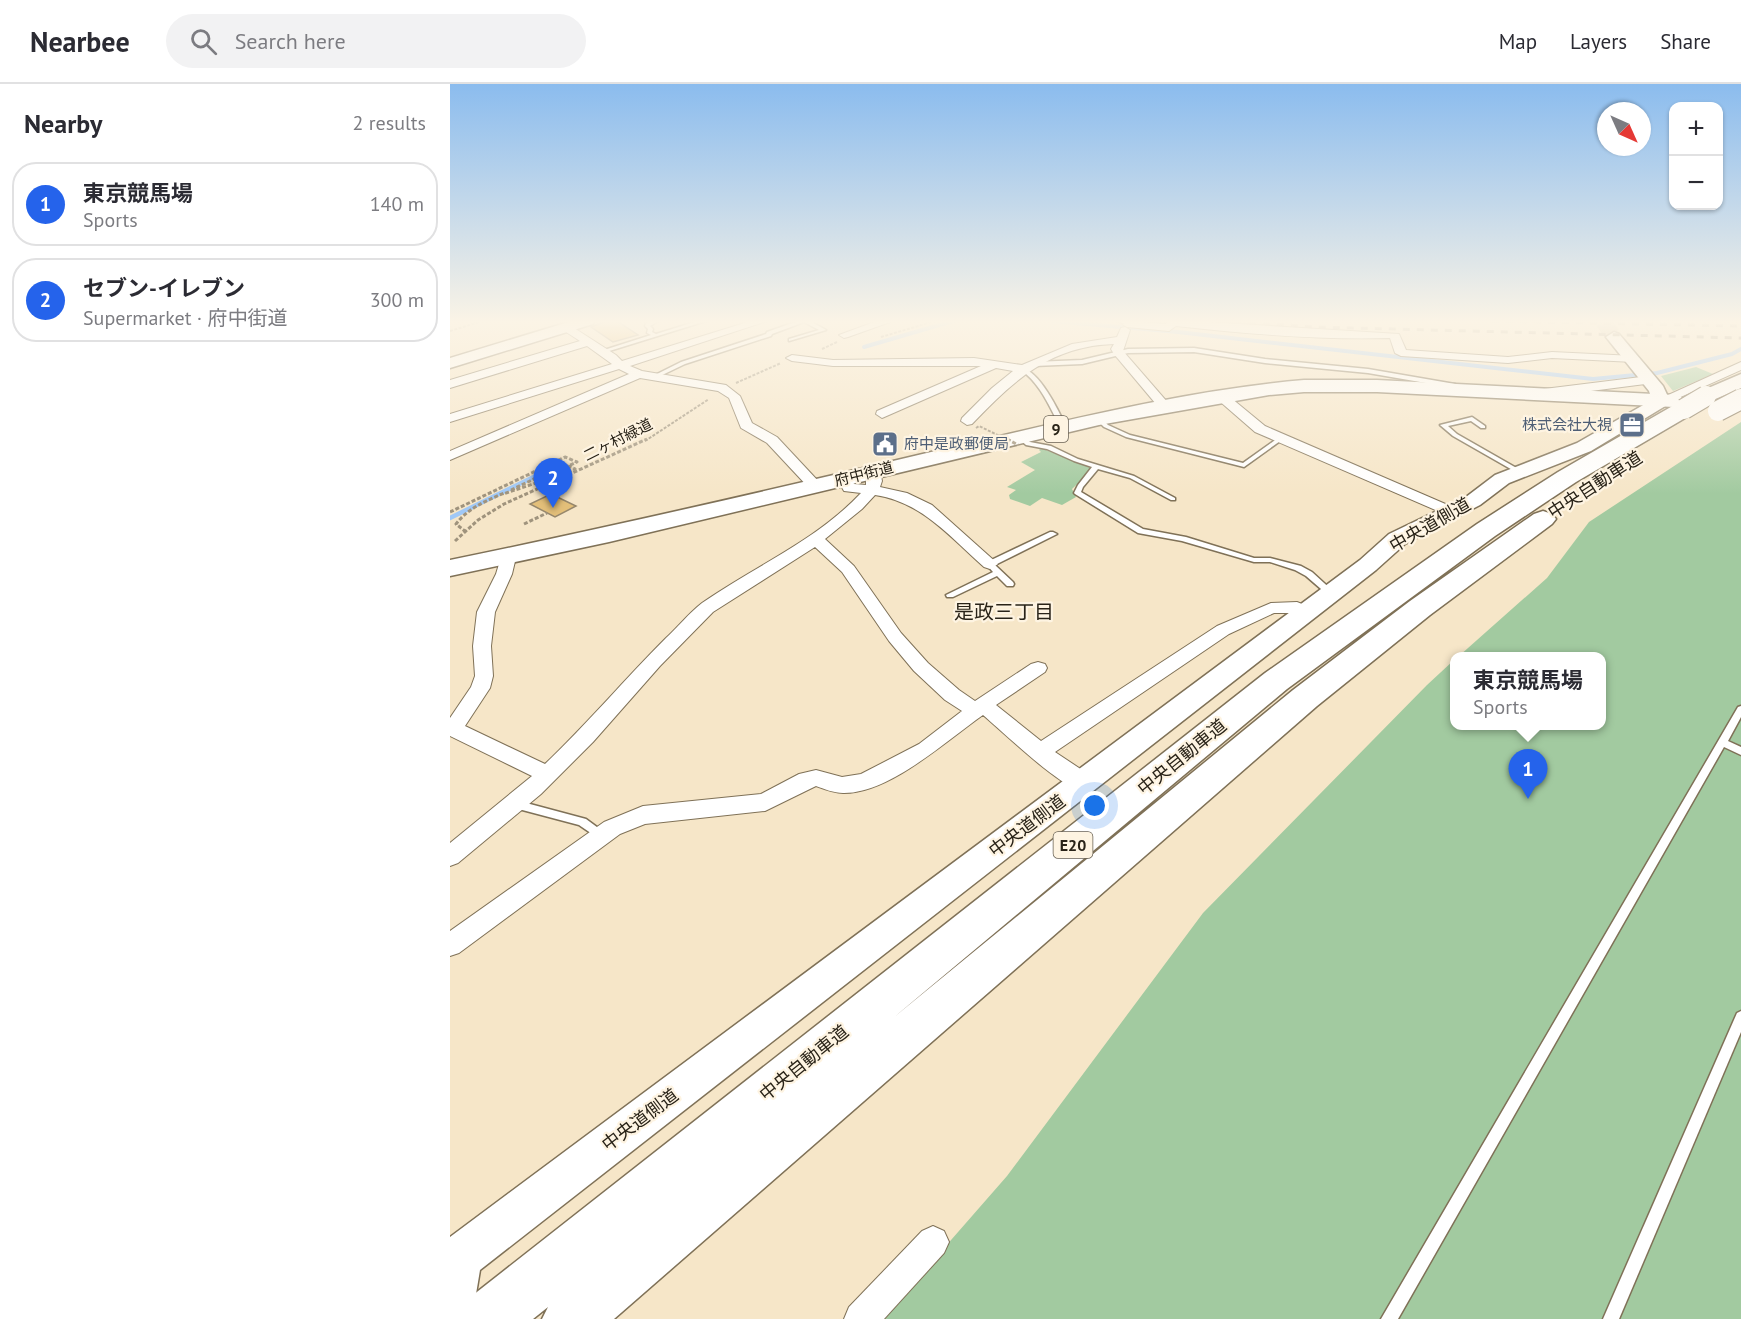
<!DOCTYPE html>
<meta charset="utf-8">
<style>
:root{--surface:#fff;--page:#f2f2f3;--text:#2b2b33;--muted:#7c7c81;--line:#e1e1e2;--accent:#2563eb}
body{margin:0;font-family:"PT Sans","Noto Sans JP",sans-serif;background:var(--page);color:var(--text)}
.controls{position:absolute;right:18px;top:18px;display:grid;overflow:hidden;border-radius:12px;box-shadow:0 2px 4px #0004}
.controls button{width:54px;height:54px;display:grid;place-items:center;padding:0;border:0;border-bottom:2px solid var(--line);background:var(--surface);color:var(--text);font:30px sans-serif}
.compass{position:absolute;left:1147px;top:18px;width:54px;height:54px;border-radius:50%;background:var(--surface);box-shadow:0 2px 4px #0004;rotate:135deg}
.you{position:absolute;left:645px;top:722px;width:21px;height:21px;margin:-15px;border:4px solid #fff;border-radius:50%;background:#1a73e8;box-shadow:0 0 0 9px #1a73e833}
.badge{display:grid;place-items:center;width:39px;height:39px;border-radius:50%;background:var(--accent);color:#fff;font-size:20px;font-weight:700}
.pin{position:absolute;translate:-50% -50px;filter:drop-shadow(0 2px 3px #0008)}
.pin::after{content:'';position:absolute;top:32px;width:21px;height:18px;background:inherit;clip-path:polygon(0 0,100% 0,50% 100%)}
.popup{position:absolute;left:1000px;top:568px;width:156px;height:78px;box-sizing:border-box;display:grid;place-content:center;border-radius:12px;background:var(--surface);filter:drop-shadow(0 2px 4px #0005);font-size:20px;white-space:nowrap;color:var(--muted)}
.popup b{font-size:22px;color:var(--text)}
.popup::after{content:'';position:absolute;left:50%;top:100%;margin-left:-12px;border:12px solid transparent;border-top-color:var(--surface)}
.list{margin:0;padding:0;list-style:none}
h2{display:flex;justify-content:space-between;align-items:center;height:78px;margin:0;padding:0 24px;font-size:26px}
h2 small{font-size:20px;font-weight:400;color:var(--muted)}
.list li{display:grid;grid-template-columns:39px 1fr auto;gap:18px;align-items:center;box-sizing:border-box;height:84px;margin:0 12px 12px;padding:0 12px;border:2px solid var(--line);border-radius:24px}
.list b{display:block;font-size:22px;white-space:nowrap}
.list p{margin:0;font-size:20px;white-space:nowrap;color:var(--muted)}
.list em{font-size:20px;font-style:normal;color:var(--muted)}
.icon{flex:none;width:33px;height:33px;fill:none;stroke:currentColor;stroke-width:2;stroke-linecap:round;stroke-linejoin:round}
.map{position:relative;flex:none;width:1291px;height:1235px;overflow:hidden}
header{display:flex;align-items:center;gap:36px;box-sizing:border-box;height:84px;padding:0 30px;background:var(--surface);border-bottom:2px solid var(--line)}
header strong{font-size:28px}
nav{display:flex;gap:33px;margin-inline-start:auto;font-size:21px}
.search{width:420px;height:54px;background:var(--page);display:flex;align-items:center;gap:15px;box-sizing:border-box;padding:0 21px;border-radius:33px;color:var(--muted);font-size:22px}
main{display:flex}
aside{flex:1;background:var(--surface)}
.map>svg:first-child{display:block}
</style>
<header>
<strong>Nearbee</strong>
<div class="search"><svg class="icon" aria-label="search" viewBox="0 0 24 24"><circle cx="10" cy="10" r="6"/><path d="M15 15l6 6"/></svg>Search here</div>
<nav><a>Map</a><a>Layers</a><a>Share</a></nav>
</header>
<main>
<aside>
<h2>Nearby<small>2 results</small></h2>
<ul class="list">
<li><span class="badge">1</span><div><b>東京競馬場</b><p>Sports</p></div><em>140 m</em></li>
<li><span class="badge">2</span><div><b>セブン-イレブン</b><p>Supermarket · 府中街道</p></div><em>300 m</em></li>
</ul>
</aside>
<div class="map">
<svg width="1291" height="1235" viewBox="0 0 1291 1235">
<rect width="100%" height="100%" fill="#f6e6c8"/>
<g fill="#a2caa0">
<path d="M1246,283L1263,290L1223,307L1211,292Z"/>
<path d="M1291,338V1235H432L557,1092L753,829L977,601L1004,576V642H1152V572H1009L1097,494L1139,438Z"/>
<path d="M591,364L641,384L639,389L622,405L626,413L612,421L592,414L580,422L560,415L559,411L566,406L557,403L585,386L571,378L591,368L589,366Z"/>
</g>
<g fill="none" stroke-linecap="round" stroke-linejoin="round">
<g stroke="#a0c8f6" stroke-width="4">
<path d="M603,237L728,248L1143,295L1207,289L1282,270L1291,265"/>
<path d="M414,263L503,237"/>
</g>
<path stroke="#a0c8f6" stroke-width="4.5" d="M0,434L112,379"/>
</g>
<g fill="#e3bf79" stroke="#96876c" stroke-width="1.5">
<path d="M157,237H167L188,251L163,258L141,243Z"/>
<path d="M101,410L126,422L105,433L80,420Z"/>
</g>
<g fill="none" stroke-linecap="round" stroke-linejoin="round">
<path stroke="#cdbfa5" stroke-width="16" stroke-dasharray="16 8" stroke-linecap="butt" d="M1153,237L1164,253"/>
<defs>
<g id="lane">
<path d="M201,237H208L200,242L203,245L202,248L206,250L248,237H256L156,268L151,267L201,251L197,249L198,245L195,242L196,239Z"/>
<path d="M348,237H360L376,246L339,257V255L369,246L354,238L322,250L321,252L235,280L206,294L201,293L231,278L316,250L317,248Z"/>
<path d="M666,237H675L679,239L677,240Z"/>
<path d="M744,264L815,275L918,285L1005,300L1008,302L1005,304L918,289L815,279L744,268L678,269L632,280L584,282L581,280L584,278L632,276L678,265Z"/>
<path d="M571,284C589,286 609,327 616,343L615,344H611C600,324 591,300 571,286Z"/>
<path d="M1022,333L1035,342V344H1031L1021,337L998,342L1007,350L1070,386V388H1066L1003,352L990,341Z"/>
<path d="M647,334H651L658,341L680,351L793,379L828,354L833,355L794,383L676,353L654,343L647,336Z"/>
<path d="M570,351L580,358L601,362L628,375L684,392L725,414V416H721L680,394L648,385L633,403L631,408L693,445L736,453L804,474H820L851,482L862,488L885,509L884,511H878L856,492L845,486L820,478H804L732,457L688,449L625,410L624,409L628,401L642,383L624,377L597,365L576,361L567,353Z"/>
<path d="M600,448H603L607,450L545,481L563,498L564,500L563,502H557L547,492L503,513H497L496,511L543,488L536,480L537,478Z"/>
<path d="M1291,622V633L1278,657L1291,663V671L1274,663L948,1235H931L1288,623Z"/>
<path d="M65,716L136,735L155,749L156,752L155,755L151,756L129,741L61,723L60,720L61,717Z"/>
<path d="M1291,927V948L1169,1235H1153L1287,929Z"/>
</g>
<g id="street">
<path d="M301,237H317L180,282L192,287L276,301L290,312L302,339L327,353L370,399L372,402L370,405H360L317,359L291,344L279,314L268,307L190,294L0,376V367L179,290L169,285L0,338V330L162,280L137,262L0,304V296L130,257L113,246V242H121L166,271L172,277Z"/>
<path d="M427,237H443L398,253L394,254L389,251Z"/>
<path d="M681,237L716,240L718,237H742L949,250L956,266L1058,273L1102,268L1184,272L1190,275L1184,278L1102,274L1058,279L951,272L945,269L940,254C869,256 797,250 726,242L719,247L677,243L672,240Z"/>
<path d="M675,243L680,246L673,267L719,320L721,323L719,326H711L664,270L661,265L664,260C600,262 563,297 522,340L517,341L511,337L512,334L542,304L563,287L546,284L432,334L426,330L427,327L531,282H383L342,277L336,274L342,271L383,276L524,274L572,281L622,260L667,253L671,244Z"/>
<path d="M1291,278V286L1215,320L1211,321L1205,317Z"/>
<path d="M1199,292L1205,296L1203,299L1094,313L1088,309L1094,305Z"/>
<path d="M771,308L775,309L815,342L1007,425L1010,428L1002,433L997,431L805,348L767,315L765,312Z"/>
<path d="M423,384L430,388L432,397L430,403L457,409L482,421L548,480L540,485L534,483C500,453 472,418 425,411L412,425L375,455L404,482L451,549L478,579L509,606L525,617L581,580L588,578L595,580L597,584L595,588L546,621L591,657L767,542L821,519L847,518L862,524L865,528L862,532L856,533L844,529H824L779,550L605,668L641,692L644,698L641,704C638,705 635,706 631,706C611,704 552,647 533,631C497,656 439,710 393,709C384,709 374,705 366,702L315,727L195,740L170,750L9,869L0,872V847L154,738L193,722L311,710L349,690L366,686L392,693L411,690L469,660L512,627L495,616L464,587L439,557L392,488L365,463L263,528L210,582L143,658L91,710L8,779L0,782V759L82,692L0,652V634L21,603L25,592L23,562L27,528L46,490L52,470H64L66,473L62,490L45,528L41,562L43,592L40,604L15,642L95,680C137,640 175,595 216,554C228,543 239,529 252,519C305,482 366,457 411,409L394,407L387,395L389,392H399L404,400L416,401V388Z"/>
<path d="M483,1142L494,1147L499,1158L494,1169L434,1235H394L399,1223L472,1147Z"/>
</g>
<g id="secondary">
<path d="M122,237H145L143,240L0,284V274Z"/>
<path d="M1164,248L1169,250L1213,302L1220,317L1217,321L1141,367L1059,399L1030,421L955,460L926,486L30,1186L26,1210L30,1235H0V1153L910,476L939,450L1016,413L1045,391L1127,359L1202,316L1199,307L1156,253Z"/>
</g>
<path id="primary" d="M854,296H927L1224,311L1231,313L1234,317L1231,321L1224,323L927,308H854L819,311L649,341L159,458L0,492V476C161,443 321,406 481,368C604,340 728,307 854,296Z"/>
<g id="highway">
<path d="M1291,290V304L1263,316L1256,318L1249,316L1246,312L1249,308Z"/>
<path d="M1234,319L1242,320L1245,325L1242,330L1126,398L1045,452L837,605L443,934L843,606L960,517L1084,430L1093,427L1102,430L1106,435L1102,440L980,531L867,622L164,1235H92L98,1223L83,1235H9L18,1215L815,589L1027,440L1108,388L1226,320Z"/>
</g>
</defs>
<use href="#lane" stroke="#7f7157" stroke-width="3"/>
<use href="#street" stroke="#7f7157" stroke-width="2"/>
<use href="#secondary" stroke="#7f7157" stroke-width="3"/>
<use href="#primary" stroke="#7f7157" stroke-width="3"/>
<use href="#highway" stroke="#7f7157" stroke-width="3"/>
<g stroke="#9f937d" stroke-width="2" stroke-dasharray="3 1.5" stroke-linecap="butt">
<path d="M0,247L32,237"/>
<path d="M431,253L485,237"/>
<path d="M372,265L387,258"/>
<path d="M286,299L331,279"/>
<path d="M195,357L259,315"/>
</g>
<g stroke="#9f937d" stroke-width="3" stroke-dasharray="4 2" stroke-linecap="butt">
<path d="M61,406L105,385L118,382"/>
<path d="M0,428L115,373L127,378L118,382L125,385L116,389L53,410"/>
<path d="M74,440L97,429"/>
<path d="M16,448L6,440C18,424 36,417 54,409"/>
<path d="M5,457L28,436L54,420L197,355"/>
</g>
<use href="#lane" fill="#fff" fill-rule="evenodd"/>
<use href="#street" fill="#fff" fill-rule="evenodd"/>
<use href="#secondary" fill="#fff" fill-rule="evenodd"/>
<use href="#primary" fill="#fff" fill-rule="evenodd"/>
<use href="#highway" fill="#fff" fill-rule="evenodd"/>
<g stroke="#8d826e" stroke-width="3" stroke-dasharray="7 7" stroke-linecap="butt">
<path d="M771,237L867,243L1291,254"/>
<path d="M1042,237L1291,242"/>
</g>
<defs>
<g id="highway-bridge">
<path d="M1234,325L1256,312"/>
<path d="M1268,327L1291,315"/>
</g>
</defs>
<use href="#highway-bridge" stroke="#7f7157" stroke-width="22" stroke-linecap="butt"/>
<path stroke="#9f937d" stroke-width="2" stroke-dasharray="3 1.5" stroke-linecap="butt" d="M526,344L529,342L560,357"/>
<path stroke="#9f937d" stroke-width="3" stroke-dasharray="4 2" stroke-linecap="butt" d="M557,355L568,361"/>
<use href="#highway-bridge" stroke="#fff" stroke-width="20"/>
</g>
<linearGradient id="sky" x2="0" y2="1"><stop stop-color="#8bbcee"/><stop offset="0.58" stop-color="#fbf4e6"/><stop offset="1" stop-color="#fbf4e6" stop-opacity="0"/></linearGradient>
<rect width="1291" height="410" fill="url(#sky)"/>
<defs>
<symbol id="office-square" viewBox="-11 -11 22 22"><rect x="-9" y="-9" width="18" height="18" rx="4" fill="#5c6f8a" stroke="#fef4e2"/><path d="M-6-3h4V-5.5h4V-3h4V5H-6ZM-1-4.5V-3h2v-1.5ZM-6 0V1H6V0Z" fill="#fff"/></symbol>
<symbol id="civic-square" viewBox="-11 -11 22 22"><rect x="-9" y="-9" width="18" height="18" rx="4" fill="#5c6f8a" stroke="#fef4e2"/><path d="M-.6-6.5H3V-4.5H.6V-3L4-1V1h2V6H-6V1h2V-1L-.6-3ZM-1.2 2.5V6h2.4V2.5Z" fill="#fff"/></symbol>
</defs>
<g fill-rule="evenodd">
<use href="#office-square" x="1167" y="326" width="30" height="30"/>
<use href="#civic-square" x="420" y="345" width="30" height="30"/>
</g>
<g text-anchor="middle" stroke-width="4.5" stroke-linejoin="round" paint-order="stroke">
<g font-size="15" fill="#4e5e75" stroke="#fef4e2" text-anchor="end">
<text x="1162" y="346">株式会社大視</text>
<text x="454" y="365" text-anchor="start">府中是政郵便局</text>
</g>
<g font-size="15" fill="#292318" stroke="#fef4e2">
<text transform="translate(168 356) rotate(-27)" y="5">二ヶ村緑道</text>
<text transform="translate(414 390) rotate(-14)" y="5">府中街道</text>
</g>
<g fill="#fef4e2" stroke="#696255" stroke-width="1.5">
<rect x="594" y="332" width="24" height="26" rx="4.5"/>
<rect x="603.5" y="748" width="39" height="26" rx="4.5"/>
</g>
<g font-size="16" font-weight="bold" fill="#292318">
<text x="606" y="351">9</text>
<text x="623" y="767">E20</text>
</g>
<g font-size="18" fill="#292318" stroke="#fef4e2">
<text transform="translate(1145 401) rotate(-33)" y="6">中央自動車道</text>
<text transform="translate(980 441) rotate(-30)" y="6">中央道側道</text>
<text transform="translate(732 673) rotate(-39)" y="6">中央自動車道</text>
<text transform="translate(577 742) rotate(-37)" y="6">中央道側道</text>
<text transform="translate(354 979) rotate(-39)" y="6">中央自動車道</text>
<text transform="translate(190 1036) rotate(-37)" y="6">中央道側道</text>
</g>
<g font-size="20" fill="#292318" stroke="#fef4e2">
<text x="554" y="535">是政三丁目</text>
</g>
</g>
</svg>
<div class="controls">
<button>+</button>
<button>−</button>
</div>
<svg class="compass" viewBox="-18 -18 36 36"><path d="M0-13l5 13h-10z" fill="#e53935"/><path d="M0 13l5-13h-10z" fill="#7c7c81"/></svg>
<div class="you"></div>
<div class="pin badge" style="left:1078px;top:715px">1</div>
<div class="popup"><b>東京競馬場</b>Sports</div>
<div class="pin badge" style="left:103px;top:424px">2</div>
</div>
</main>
